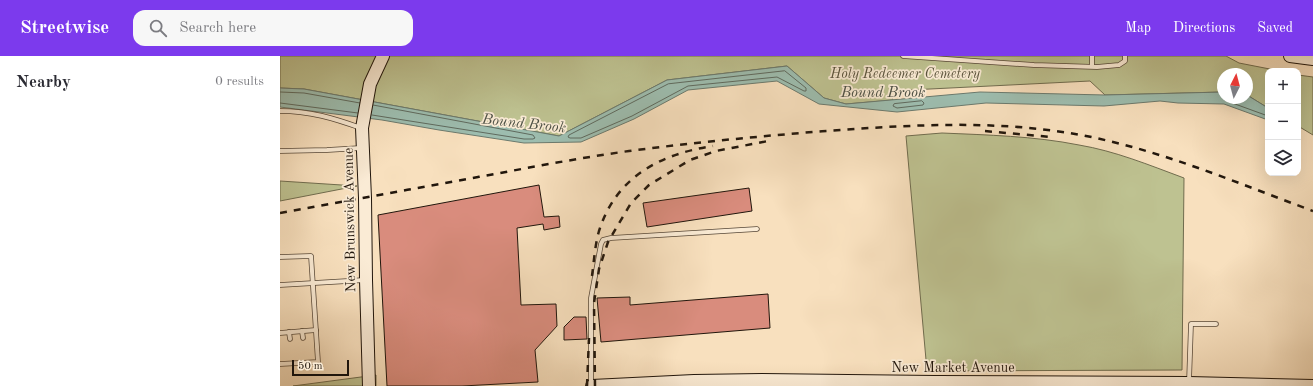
<!DOCTYPE html>
<meta charset="utf-8">
<style>
:root{--surface:#fff;--page:#f7f7f7;--text:#2b2b33;--muted:#7c7c81;--line:#e1e1e2;--accent:#7c3aed}
body{margin:0;font-family:"Old Standard TT",serif;background:var(--page);color:var(--text)}
.controls{position:absolute;right:12px;top:12px;display:grid;overflow:hidden;border-radius:8px;box-shadow:0 4px 16px #0002}
.controls button{width:36px;height:36px;display:grid;place-items:center;padding:0;border:0;border-bottom:1px solid var(--line);background:var(--surface);color:var(--text);font:20px sans-serif}
.compass{position:absolute;left:937px;top:12px;width:36px;height:36px;border-radius:50%;background:var(--surface);box-shadow:0 4px 16px #0002;rotate:6deg}
.scale{position:absolute;left:12px;bottom:10px;width:57px;box-sizing:border-box;padding-left:4px;border:2px solid #21160c;border-top:0;font-size:11px;line-height:14px;white-space:nowrap;color:#21160c;-webkit-text-stroke:3px #faebd5;paint-order:stroke}
.list{margin:0;padding:0;list-style:none}
h2{display:flex;justify-content:space-between;align-items:center;height:52px;margin:0;padding:0 16px;font-size:17px}
h2 small{font-size:13px;font-weight:400;color:var(--muted)}
.icon{flex:none;width:22px;height:22px;fill:none;stroke:currentColor;stroke-width:2;stroke-linecap:round;stroke-linejoin:round}
.map{position:relative;flex:none;width:1033px;height:330px;overflow:hidden}
header{display:flex;align-items:center;gap:24px;box-sizing:border-box;height:56px;padding:0 20px;background:var(--accent);color:#fff}
header strong{font-size:19px}
nav{display:flex;gap:22px;margin-inline-start:auto;font-size:14px}
.search{width:280px;height:36px;background:var(--page);display:flex;align-items:center;gap:10px;box-sizing:border-box;padding:0 14px;border-radius:12px;color:var(--muted);font-size:15px}
main{display:flex}
aside{flex:1;background:var(--surface)}
.map>svg:first-child{display:block}
</style>
<header>
<strong>Streetwise</strong>
<div class="search"><svg class="icon" aria-label="search" viewBox="0 0 24 24"><circle cx="10" cy="10" r="6"/><path d="M15 15l6 6"/></svg>Search here</div>
<nav><a>Map</a><a>Directions</a><a>Saved</a></nav>
</header>
<main>
<aside>
<h2>Nearby<small>0 results</small></h2>
<ul class="list">
</ul>
</aside>
<div class="map">
<svg width="1033" height="330" viewBox="0 0 1033 330">
<rect width="100%" height="100%" fill="#f8e0be"/>
<filter id="stains"><feTurbulence type="fractalNoise" baseFrequency=".005" numOctaves="4"/><feColorMatrix values="0 0 0 0 .2 0 0 0 0 .09 0 0 0 0 .02 0 0 0 .5 -.17"/></filter>
<radialGradient id="worn" r=".72"><stop offset=".6" stop-color="#630" stop-opacity="0"/><stop offset="1" stop-color="#630" stop-opacity=".3"/></radialGradient>
<g fill="#bec291" stroke="#706c4e">
<path d="M0,0H946L959,7L1000,15H988V52L967,39V18H943V36L825,39L810,25L610,35L613,44L566,48L544,42L507,10L387,24L279,80L24,33L0,32Z"/>
<path d="M1018,19L1033,21V79L1018,70Z"/>
<path d="M662,77C707,79 754,80 799,89C835,95 869,109 904,122L902,314L647,315L626,80Z"/>
<path d="M0,125L77,130L0,145Z"/>
<path d="M96,319V330H13Z"/>
</g>
<path fill="#9dbdaf" stroke="#6b7a6e" d="M507,10L544,42L566,48L700,36L825,39L943,36V42H967V39L988,52V64L944,48L898,47L880,45L824,50L706,47L617,56L539,48L497,25L408,34L354,63L301,86L244,87L159,74L102,64L0,51V32L24,33L279,80L387,24Z"/>
<g fill="none" stroke-linecap="round" stroke-linejoin="round">
<g stroke="#5f6a5e" stroke-width="1">
<path d="M505,15L526,32V35H524L497,21L408,30L352,60L301,82H290L288,81L289,79L388,28Z"/>
<path d="M0,36L24,37L80,47"/>
<path d="M943,42L944,44L988,60"/>
<path d="M642,45L644,47L643,49L617,52L613,50L614,48Z"/>
<path d="M0,47L78,57"/>
<path d="M92,59L244,83H253L255,82L253,79L93,49"/>
</g>
</g>
<g fill="#d98c7d" stroke="#21160c">
<path d="M259,129L264,161L279,160L280,171L264,174L263,168L237,172L241,249L276,248L277,270L255,294L258,326L182,330H107L98,159Z"/>
<path d="M469,132L472,155L367,171L363,147Z"/>
<path d="M488,238L490,272L321,286L317,242L350,241V249Z"/>
<path d="M294,261H306L307,283L284,284V271Z"/>
</g>
<g fill="none" stroke-linecap="round" stroke-linejoin="round">
<defs>
<g id="lane">
<path d="M623,0L754,9L817,11L839,9L845,5V0"/>
<path d="M812,0V10"/>
<path d="M0,55C30,55 53,62 81,72"/>
<path d="M0,95L47,94L81,92"/>
<path d="M0,201L31,200L38,306L0,308"/>
<path d="M0,229L85,224"/>
<path d="M22,275L23,282"/>
<path d="M9,276L10,283"/>
<path d="M0,277L36,274"/>
<path d="M909,326L911,268H936"/>
<path d="M311,330V242L321,188L323,184L331,182L477,173"/>
</g>
<g id="secondary">
<path d="M1010,0L1033,3"/>
<path d="M89,330L86,224L85,142L82,72L90,28L103,0"/>
<path d="M312,330L414,325L482,324L654,326L909,327L1033,330"/>
</g>
</defs>
<use href="#lane" stroke="#574838" stroke-width="5.5"/>
<use href="#secondary" stroke="#21160c" stroke-width="14"/>
<use href="#lane" stroke="#faebd5" stroke-width="4"/>
<use href="#secondary" stroke="#faebd5" stroke-width="12"/>
<g stroke="#21160c" stroke-width="2.5" stroke-dasharray="7 7" stroke-linecap="butt">
<path d="M705,75L771,81"/>
<path d="M0,157C66,145 132,133 198,121C248,112 298,102 349,95C410,87 472,81 533,76C614,70 695,64 776,75C865,87 949,124 1033,155"/>
<path d="M312,220C314,205 315,189 319,175C336,121 380,98 433,90"/>
<path d="M307,330L309,282"/>
<path d="M315,330L314,247L319,213L328,186L351,147L369,129L410,104L436,95L488,85"/>
</g>
</g>
<g text-anchor="middle" stroke-width="3.5" stroke-linejoin="round" paint-order="stroke">
<g font-size="14" font-style="italic" fill="#58523b" stroke="#faebd5">
<text x="625" y="22">Holy Redeemer Cemetery</text>
</g>
<g font-size="14" fill="#21160c" stroke="#faebd5">
<text transform="translate(69 164) rotate(-91)" y="5">New Brunswick Avenue</text>
<text x="673" y="316">New Market Avenue</text>
</g>
<g font-size="15" font-style="italic" fill="#4c5045" stroke="#faebd5">
<text x="603" y="41">Bound Brook</text>
<text transform="translate(244 67) rotate(6)" y="5">Bound Brook</text>
</g>
</g>
<rect width="100%" height="100%" filter="url(#stains)"/>
<rect width="100%" height="100%" fill="url(#worn)"/>
</svg>
<div class="controls">
<button>+</button>
<button>−</button>
<button><svg class="icon" aria-label="layers" viewBox="0 0 24 24"><path d="M12 4l9 5-9 5-9-5zM3 14l9 5 9-5"/></svg></button>
</div>
<svg class="compass" viewBox="-18 -18 36 36"><path d="M0-13l5 13h-10z" fill="#e53935"/><path d="M0 13l5-13h-10z" fill="#7c7c81"/></svg>
<div class="scale">50 m</div>
</div>
</main>
